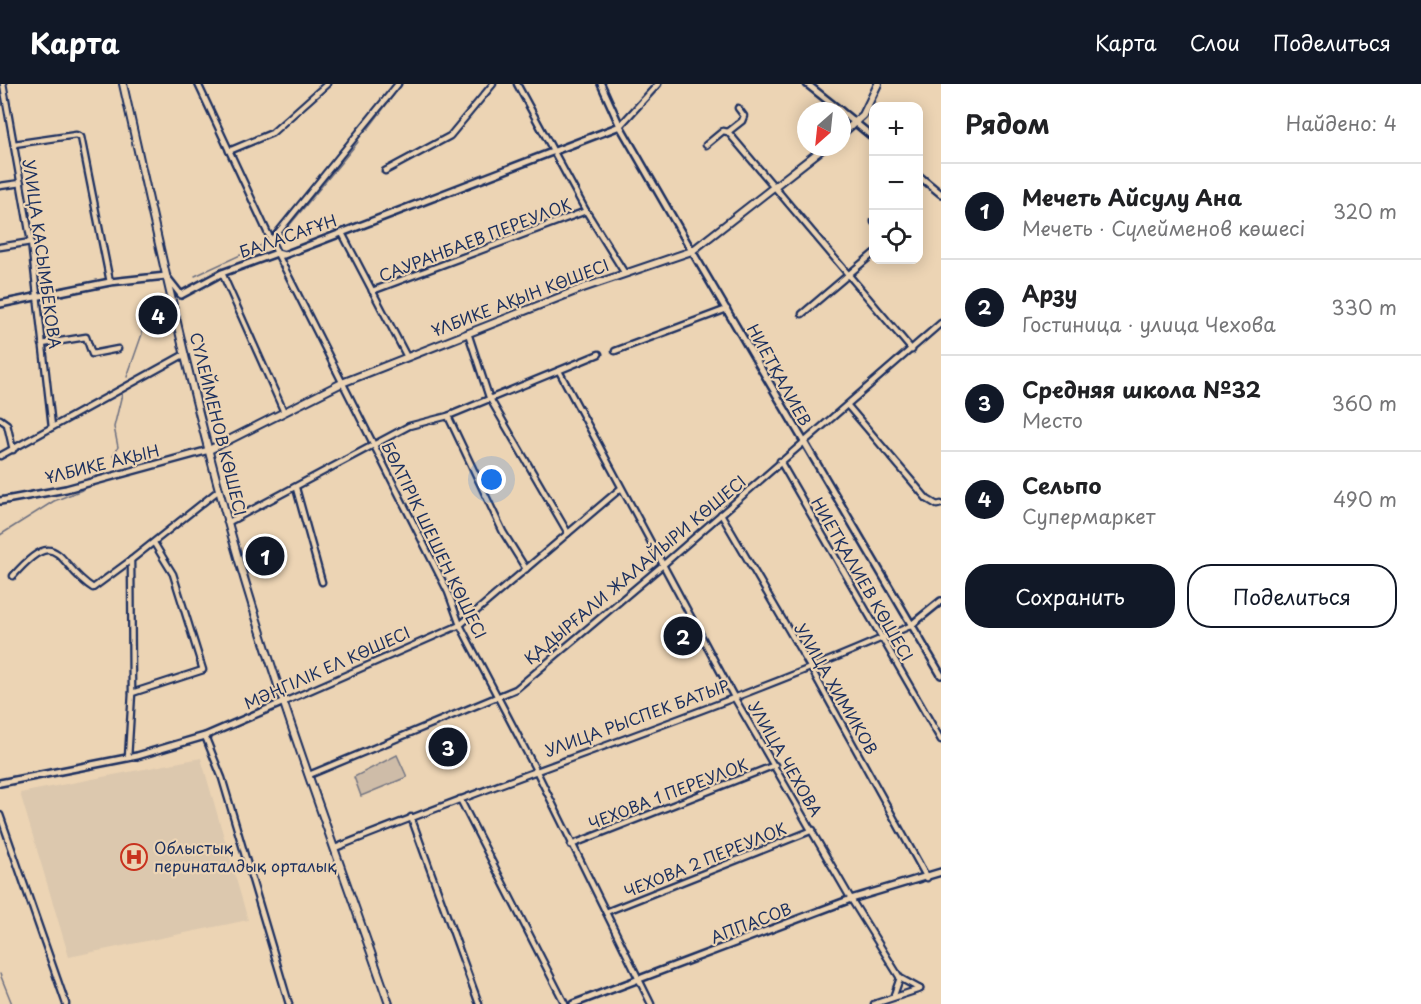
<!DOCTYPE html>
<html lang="ru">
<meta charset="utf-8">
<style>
:root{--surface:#fff;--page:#f2f2f2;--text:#202124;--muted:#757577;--line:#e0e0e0;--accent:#111827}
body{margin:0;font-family:"Playpen Sans",sans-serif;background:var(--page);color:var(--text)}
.controls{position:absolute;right:18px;top:18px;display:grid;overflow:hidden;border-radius:12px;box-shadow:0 3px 15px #0003}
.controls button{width:54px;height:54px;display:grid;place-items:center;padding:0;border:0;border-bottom:2px solid var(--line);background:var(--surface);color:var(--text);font:30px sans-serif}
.compass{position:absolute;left:797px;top:18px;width:54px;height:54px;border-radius:50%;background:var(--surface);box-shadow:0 3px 15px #0003;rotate:207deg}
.you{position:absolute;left:492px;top:396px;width:21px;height:21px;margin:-15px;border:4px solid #fff;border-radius:50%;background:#1a73e8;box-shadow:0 0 0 9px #1a73e833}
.badge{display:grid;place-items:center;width:39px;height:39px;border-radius:50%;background:var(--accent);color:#fff;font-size:20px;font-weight:700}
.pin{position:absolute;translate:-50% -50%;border:3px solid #fff;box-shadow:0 2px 6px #0006}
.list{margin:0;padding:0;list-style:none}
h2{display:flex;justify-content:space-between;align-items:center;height:78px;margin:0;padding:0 24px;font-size:26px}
h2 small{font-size:20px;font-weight:400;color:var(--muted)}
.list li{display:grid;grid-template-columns:39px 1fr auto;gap:18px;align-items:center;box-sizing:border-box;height:96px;padding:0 24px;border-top:2px solid var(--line)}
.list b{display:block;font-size:22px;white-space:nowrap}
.list p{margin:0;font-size:20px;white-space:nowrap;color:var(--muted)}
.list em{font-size:20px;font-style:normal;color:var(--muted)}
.actions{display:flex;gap:12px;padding:18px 24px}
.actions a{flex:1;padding:14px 0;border:2px solid var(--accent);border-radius:24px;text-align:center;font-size:21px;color:var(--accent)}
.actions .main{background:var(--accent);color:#fff}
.icon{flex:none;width:33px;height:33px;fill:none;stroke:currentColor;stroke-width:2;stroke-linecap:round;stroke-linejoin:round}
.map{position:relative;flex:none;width:941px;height:920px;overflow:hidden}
header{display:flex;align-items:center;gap:36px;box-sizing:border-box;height:84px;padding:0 30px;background:var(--accent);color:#fff}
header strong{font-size:28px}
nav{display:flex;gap:33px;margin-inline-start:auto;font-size:21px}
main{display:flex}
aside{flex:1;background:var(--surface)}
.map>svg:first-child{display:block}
</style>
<header>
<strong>Карта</strong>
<nav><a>Карта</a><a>Слои</a><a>Поделиться</a></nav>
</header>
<main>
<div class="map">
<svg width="941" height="920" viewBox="0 0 941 920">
<rect width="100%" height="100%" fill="#ecd4b4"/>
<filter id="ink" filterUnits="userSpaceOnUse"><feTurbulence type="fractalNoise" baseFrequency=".0167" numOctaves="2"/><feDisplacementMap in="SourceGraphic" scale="12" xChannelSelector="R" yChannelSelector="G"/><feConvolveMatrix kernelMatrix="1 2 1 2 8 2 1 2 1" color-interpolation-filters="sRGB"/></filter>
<g filter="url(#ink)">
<path fill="#dcc8ae" d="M201,674L248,836L69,873L20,709Z"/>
<path fill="#cebca8" stroke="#747683" stroke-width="1.5" d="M397,671L407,693L361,712L354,693Z"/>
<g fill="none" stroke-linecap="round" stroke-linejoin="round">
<g stroke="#6d7080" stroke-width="1.5">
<path d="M368,45L402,0"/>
<path d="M279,154L358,58"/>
<path d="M195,192L262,161"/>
<path d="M127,293L142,250L141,241L162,213"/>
<path d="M113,372L118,363L114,343L122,310"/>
<path d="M0,451L54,417L82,406"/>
<path d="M0,890L12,920"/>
</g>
<defs>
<g id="minor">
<path d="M3,0L31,158L52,343"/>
<path d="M198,0L277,169L448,508L460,541L536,686L651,920"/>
<path d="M517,0L586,127L624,188"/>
<path d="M620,42L658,0"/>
<path d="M728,48L742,37L744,32L738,24"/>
<path d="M14,60L76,51L81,53L110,198"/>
<path d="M706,61L723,47L728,48L912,266"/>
<path d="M229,67L272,49L327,0"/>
<path d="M385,87L450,52L493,0"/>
<path d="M0,102L21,99"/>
<path d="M874,137V138"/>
<path d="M342,149L407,273"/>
<path d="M271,157L398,0"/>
<path d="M0,163L31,158"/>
<path d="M222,189L284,328"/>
<path d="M372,207L586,127"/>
<path d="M802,230L874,169"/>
<path d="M468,249L489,313L568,449"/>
<path d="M42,260L86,253L92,270L118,265"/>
<path d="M615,267L727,225"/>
<path d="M559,287L734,613L851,815L900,894L920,905"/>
<path d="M848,322L927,415L937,421L941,420"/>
<path d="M448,332L503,448L526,485"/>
<path d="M0,335L7,340L13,366"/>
<path d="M0,372L185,270"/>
<path d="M780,377L941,656"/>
<path d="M296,404L322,498"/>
<path d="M721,430L812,586L927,794"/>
<path d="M229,438L409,342L448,332L599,270"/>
<path d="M13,492C60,438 56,481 93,504L131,476"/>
<path d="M132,609L203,586L173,490L154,459"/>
<path d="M284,618L460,541L620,405"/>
<path d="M205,652L222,694L289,920"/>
<path d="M128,674L132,609L131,476L219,406"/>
<path d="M309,691L516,605L664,480L941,239"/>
<path d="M460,715L565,920"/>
<path d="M0,731L66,920"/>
<path d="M411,733L479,920"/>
<path d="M571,761L775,681"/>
<path d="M335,764C525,687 722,625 910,542"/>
<path d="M606,828L813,746"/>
<path d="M894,911L900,894"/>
<path d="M874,920L920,905"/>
</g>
<g id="tertiary">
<path d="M601,0L620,42L692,167L941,591"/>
<path d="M807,0L841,27"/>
<path d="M842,28L874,54"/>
<path d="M918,91L941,110"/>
<path d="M0,220L110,198L166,192L181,211L222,189L277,169L284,171L620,42"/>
<path d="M0,417L66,405L209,366"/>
<path d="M910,542L941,517"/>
<path d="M0,699L137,672L205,652L284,618"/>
<path d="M573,920L851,815L941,788"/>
</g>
<g id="secondary">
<path d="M123,0C159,160 193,320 239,477C283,627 338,773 389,920"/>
<path d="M842,50L863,31L878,0"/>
<path d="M209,366L342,299L583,204L692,167L825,63"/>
</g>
</defs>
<use href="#minor" stroke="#1b2f5e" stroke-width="9"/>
<use href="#tertiary" stroke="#1b2f5e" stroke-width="10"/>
<use href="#secondary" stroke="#1b2f5e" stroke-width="10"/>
<use href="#minor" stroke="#ecd4b4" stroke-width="4.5"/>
<use href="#tertiary" stroke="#ecd4b4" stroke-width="5"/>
<use href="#secondary" stroke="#ecd4b4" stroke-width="6"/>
</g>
</g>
<defs>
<symbol id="hospital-ring" viewBox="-11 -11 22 22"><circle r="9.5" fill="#ecd4b4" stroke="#c8321e" stroke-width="1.5"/><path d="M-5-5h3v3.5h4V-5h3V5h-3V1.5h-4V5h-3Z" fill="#c8321e"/></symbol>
</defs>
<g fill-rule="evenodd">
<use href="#hospital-ring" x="119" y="758" width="30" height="30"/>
</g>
<g text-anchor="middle" stroke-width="4.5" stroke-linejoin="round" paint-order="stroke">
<g font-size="16" fill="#1b2f5e" stroke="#ecd4b4">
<text transform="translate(288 152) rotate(-19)" y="6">БАЛАСАҒҰН</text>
<text transform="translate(475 156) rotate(-21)" y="6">САУРАНБАЕВ ПЕРЕУЛОК</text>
<text transform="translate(42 170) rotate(82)" y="6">УЛИЦА КАСЫМБЕКОВА</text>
<text transform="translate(520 214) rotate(-21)" y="6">ҰЛБИКЕ АҚЫН КӨШЕСІ</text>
<text transform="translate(779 291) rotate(61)" y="6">НИЕТҚАЛИЕВ</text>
<text transform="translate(218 340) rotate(76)" y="6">СҮЛЕЙМЕНОВ КӨШЕСІ</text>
<text transform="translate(102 380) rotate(-14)" y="6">ҰЛБИКЕ АҚЫН</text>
<text transform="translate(434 456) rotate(64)" y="6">БӨЛТІРІК ШЕШЕН КӨШЕСІ</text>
<text transform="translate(635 486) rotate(-40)" y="6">ҚАДЫРҒАЛИ ЖАЛАЙЫРИ КӨШЕСІ</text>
<text transform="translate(862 495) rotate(60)" y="6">НИЕТҚАЛИЕВ КӨШЕСІ</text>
<text transform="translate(327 584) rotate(-24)" y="6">МӘҢГІЛІК ЕЛ КӨШЕСІ</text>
<text transform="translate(836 605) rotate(60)" y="6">УЛИЦА ХИМИКОВ</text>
<text transform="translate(637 634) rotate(-20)" y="6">УЛИЦА РЫСПЕК БАТЫР</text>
<text transform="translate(785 675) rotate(60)" y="6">УЛИЦА ЧЕХОВА</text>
<text transform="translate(668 710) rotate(-21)" y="6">ЧЕХОВА 1 ПЕРЕУЛОК</text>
<text transform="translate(705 776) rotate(-22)" y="6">ЧЕХОВА 2 ПЕРЕУЛОК</text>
<text transform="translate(751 839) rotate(-21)" y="6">АППАСОВ</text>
</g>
<g font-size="16" fill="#1b2f5e" stroke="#ecd4b4" text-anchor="start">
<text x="154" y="770">Облыстық<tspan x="154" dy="18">перинаталдық орталық</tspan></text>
</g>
</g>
</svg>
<div class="controls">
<button>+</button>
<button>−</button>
<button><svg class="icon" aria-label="locate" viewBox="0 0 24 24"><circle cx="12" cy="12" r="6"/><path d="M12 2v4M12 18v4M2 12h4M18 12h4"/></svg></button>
</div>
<svg class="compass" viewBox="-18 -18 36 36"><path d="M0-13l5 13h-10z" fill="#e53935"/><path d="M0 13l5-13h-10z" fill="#757577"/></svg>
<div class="you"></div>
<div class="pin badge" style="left:265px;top:472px">1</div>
<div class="pin badge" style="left:683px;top:552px">2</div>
<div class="pin badge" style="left:448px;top:663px">3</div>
<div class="pin badge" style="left:158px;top:231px">4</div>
</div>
<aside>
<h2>Рядом<small>Найдено: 4</small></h2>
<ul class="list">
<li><span class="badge">1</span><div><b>Мечеть Айсулу Ана</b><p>Мечеть · Сүлейменов көшесі</p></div><em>320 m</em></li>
<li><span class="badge">2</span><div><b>Арзу</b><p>Гостиница · улица Чехова</p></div><em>330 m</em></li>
<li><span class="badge">3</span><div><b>Средняя школа №32</b><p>Место</p></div><em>360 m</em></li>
<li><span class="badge">4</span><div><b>Сельпо</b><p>Супермаркет</p></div><em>490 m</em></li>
</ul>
<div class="actions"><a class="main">Сохранить</a><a>Поделиться</a></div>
</aside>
</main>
